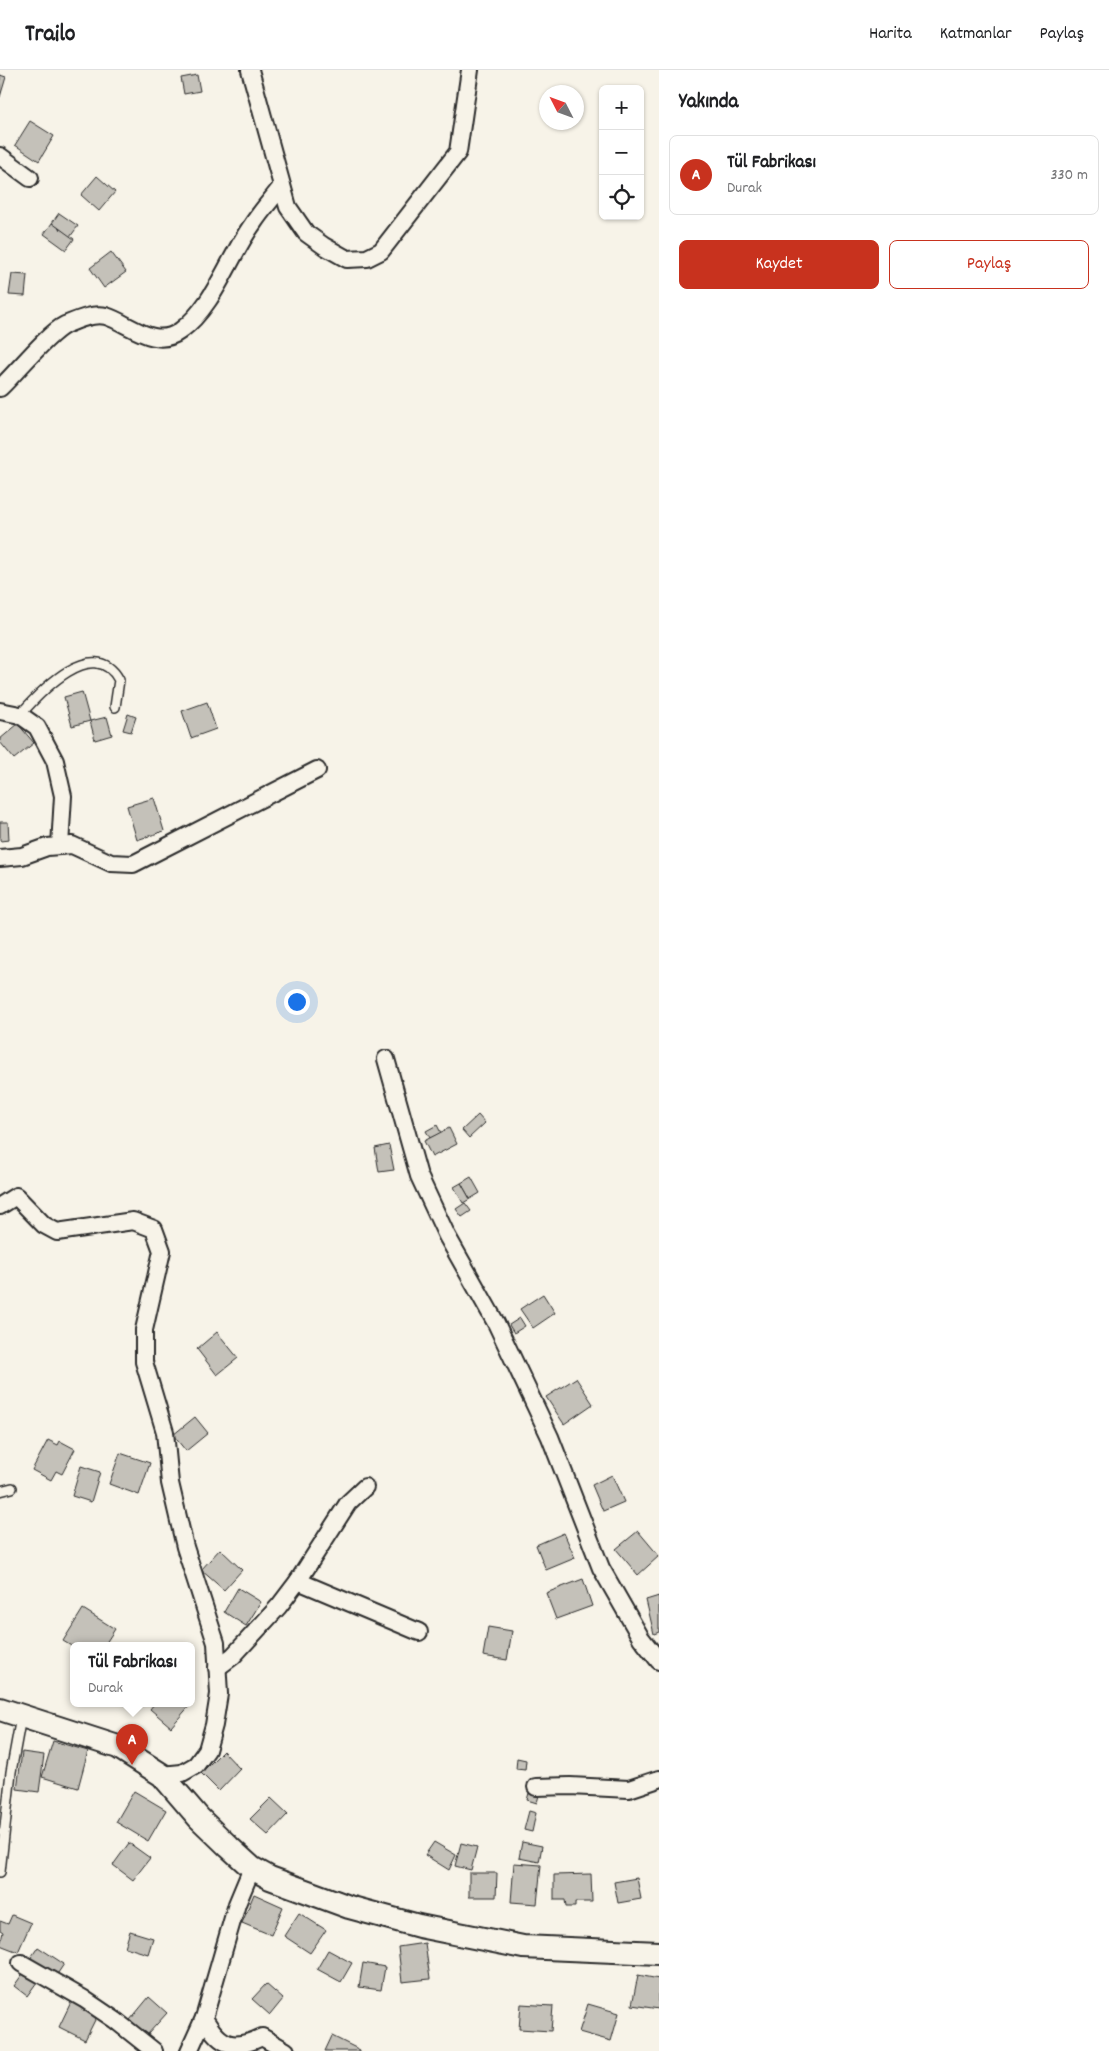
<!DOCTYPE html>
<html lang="tr">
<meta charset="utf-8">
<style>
:root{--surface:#fff;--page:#f6f6f6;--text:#202124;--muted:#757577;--line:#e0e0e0;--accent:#c8321e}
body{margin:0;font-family:Dekko,sans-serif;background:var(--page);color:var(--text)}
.controls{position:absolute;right:15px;top:15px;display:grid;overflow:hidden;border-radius:8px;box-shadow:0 1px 4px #0004}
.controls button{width:45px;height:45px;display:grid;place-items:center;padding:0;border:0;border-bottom:1px solid var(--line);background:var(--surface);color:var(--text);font:25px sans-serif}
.compass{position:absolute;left:539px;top:15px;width:45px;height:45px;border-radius:50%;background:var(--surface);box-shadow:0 1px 4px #0004;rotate:312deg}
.you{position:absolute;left:296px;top:931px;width:18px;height:18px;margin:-12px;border:4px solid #fff;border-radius:50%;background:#1a73e8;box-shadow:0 0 0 8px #1a73e833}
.badge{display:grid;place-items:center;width:32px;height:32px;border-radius:50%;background:var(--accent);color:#fff;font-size:16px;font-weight:700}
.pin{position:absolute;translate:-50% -41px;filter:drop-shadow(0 1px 2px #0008)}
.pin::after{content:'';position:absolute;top:26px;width:18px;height:15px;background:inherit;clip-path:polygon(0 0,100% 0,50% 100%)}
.popup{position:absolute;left:70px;top:1572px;width:125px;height:65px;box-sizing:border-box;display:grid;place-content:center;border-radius:8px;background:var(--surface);filter:drop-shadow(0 1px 4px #0005);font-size:16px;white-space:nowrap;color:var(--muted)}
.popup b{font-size:19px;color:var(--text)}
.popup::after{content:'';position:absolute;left:50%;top:100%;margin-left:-10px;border:10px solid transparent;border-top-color:var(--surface)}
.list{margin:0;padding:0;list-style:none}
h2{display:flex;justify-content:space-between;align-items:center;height:65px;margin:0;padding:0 20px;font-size:21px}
h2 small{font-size:16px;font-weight:400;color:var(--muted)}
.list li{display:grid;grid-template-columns:32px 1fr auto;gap:15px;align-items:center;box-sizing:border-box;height:80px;margin:0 10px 10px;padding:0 10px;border:1px solid var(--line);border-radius:8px}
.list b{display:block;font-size:19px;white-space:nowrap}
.list p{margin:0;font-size:16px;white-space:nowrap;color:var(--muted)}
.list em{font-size:16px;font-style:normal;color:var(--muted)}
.actions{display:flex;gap:10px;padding:15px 20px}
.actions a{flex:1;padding:11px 0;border:1px solid var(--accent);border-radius:8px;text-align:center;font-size:18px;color:var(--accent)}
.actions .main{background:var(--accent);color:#fff}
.icon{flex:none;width:28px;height:28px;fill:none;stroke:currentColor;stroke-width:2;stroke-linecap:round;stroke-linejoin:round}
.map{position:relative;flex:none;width:659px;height:1981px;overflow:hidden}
header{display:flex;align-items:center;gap:30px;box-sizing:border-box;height:70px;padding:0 25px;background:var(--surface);border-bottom:1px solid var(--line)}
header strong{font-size:24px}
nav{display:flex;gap:28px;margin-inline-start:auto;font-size:18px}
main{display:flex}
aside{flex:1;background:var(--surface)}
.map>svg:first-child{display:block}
</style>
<header>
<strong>Trailo</strong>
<nav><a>Harita</a><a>Katmanlar</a><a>Paylaş</a></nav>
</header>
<main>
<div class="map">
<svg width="659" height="1981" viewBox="0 0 659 1981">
<rect width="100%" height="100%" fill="#f7f3e8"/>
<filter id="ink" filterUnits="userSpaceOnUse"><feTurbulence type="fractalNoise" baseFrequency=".02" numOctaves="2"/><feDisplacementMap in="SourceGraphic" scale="10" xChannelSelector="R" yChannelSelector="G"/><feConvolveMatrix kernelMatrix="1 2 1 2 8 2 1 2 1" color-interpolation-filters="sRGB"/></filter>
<g filter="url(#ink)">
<g fill="#c4c1b9" stroke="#2b2b2b">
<path d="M0,5L6,7L0,27Z"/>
<path d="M197,5L200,21L184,24L181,8Z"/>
<path d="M30,51L54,66L39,91L15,75Z"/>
<path d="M97,106L115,122L99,141L81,125Z"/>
<path d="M59,143L78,156L70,167L52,153Z"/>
<path d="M52,153L74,169L66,180L44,164Z"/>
<path d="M111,182L126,202L104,218L90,198Z"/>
<path d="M12,204L27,205L25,226L9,225Z"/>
<path d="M82,622L90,651L72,656L64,627Z"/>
<path d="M207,632L216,659L191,668L182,641Z"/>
<path d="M128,644L136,647L131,662L123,660Z"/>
<path d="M107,647L112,665L95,670L90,651Z"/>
<path d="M18,654L34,673L14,689L0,672V669Z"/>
<path d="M154,728L164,761L137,770L127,736Z"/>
<path d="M0,752H8L9,770L0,771Z"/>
<path d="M478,1045L485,1053L469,1068L462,1060Z"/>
<path d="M437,1055L441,1063L430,1068L426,1061Z"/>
<path d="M449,1058L457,1074L432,1087L424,1071Z"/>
<path d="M389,1075L394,1100L379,1102L375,1078Z"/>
<path d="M471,1107L480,1123L470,1129L461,1113Z"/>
<path d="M461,1113L470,1129L463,1133L454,1117Z"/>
<path d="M465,1133L471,1141L462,1147L456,1139Z"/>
<path d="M543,1224L555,1243L533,1258L520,1239Z"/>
<path d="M520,1248L525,1256L514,1263L509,1255Z"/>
<path d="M217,1262L238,1288L217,1305L197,1279Z"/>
<path d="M576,1308L593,1334L564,1354L546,1327Z"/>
<path d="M195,1347L208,1363L186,1381L173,1365Z"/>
<path d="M48,1370L58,1375L60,1371L75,1379L62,1404L56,1401L51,1410L32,1400Z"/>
<path d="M120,1383L150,1393L139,1425L109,1414Z"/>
<path d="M81,1396L100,1402L91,1432L72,1426Z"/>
<path d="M612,1405L624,1432L603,1441L592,1415Z"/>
<path d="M638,1461L659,1486L638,1505L616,1479Z"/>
<path d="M564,1463L575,1488L546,1500L536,1475Z"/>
<path d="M220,1479L242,1500L224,1520L201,1500Z"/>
<path d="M583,1509L592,1536L556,1549L546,1523Z"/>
<path d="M238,1518L261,1532L246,1556L224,1542Z"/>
<path d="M659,1526V1562L654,1564L646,1530Z"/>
<path d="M83,1539L115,1559L104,1576L73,1577L63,1571Z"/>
<path d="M488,1557L512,1561L507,1590L483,1586Z"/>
<path d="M154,1634H191L171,1657L150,1639Z"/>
<path d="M53,1671L88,1681L78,1718L42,1707Z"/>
<path d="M223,1681L240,1699L219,1721L201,1703Z"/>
<path d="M22,1682L44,1685L39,1722L17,1719Z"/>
<path d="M517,1688L526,1690L525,1700L516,1699Z"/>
<path d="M134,1721L166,1740L148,1771L116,1752Z"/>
<path d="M529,1723L539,1725L537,1733L527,1730Z"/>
<path d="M271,1728L288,1744L268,1765L250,1749Z"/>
<path d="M529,1741L536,1743L532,1762L524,1760Z"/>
<path d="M434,1772L456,1785L449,1800L425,1785Z"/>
<path d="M522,1772L542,1776L539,1792L519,1788Z"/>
<path d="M129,1773L150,1788L133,1810L113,1795Z"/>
<path d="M461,1773L477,1777L471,1800L455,1796Z"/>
<path d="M514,1793L541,1795L537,1834L511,1832Z"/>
<path d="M469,1803H497L496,1827H469Z"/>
<path d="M591,1804L592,1832H575V1837H566L565,1830H554V1805Z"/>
<path d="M637,1808L641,1829L618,1833L614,1812Z"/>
<path d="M254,1824L283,1837L271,1865L242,1853Z"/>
<path d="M299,1843L326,1860L310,1883L284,1866Z"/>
<path d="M12,1845L31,1853L18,1882L0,1875L3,1862L0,1860V1851L8,1854Z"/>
<path d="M130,1861L153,1868L148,1884L125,1877Z"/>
<path d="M425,1873L430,1909L402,1912L398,1877Z"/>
<path d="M38,1877L64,1894L56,1906L30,1889Z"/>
<path d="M328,1880L352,1893L341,1912L317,1899Z"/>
<path d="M363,1893L385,1897L381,1920L359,1917Z"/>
<path d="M24,1902L37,1912L27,1926L14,1916Z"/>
<path d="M638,1905L659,1909V1939L632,1935Z"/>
<path d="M266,1914L283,1929L270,1945L252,1929Z"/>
<path d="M149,1927L167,1943L147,1965L130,1950Z"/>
<path d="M72,1930L99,1942L85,1970L59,1957Z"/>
<path d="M521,1934L553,1936L551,1961L519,1959Z"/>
<path d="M588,1934L619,1943L611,1971L579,1962Z"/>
<path d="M332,1966L360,1980V1981H325Z"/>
</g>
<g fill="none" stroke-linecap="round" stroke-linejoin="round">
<defs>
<g id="service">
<path d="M20,645C40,622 94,564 119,610L115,637"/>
<path d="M0,1421L12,1418"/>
<path d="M0,1802L11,1702L21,1647"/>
</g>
<g id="minor">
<path d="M250,0L288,137L306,163L324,176L347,189L367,188L381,181L458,82L470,0"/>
<path d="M0,86L30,108"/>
<path d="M0,318C17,302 47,264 65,255C77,250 93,243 106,246C129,253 155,280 180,261C214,236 228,189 252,155C261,141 272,129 282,116"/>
<path d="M0,641L20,645L37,657L55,691L63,726L60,776"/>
<path d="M0,788L22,786L47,777L72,775L111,793L133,794L317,700"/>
<path d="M386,989L419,1106L447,1166L496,1253L550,1367L601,1498L641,1568L659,1591"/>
<path d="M0,1136L16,1126L44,1155L57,1162L133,1151L154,1159L162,1181L144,1260V1292L165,1362L170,1413L185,1477L216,1573L219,1624L214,1655L207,1680L196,1695L182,1703L162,1705"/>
<path d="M298,1511L419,1562"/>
<path d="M217,1598L233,1586L279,1536L298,1511L348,1433L365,1417"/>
<path d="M536,1717L570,1716L629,1719L659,1709"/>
<path d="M21,1893L84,1929L115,1950L154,1981"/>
<path d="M204,1948C220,1976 233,1981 262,1967L286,1981"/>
<path d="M189,1981L204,1948L237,1834L252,1798"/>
</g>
<path id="secondary" d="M0,1639L118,1677L162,1705L199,1748L229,1777L252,1798L270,1808L349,1837L419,1856L523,1877L659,1883"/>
</defs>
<use href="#service" stroke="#2b2b2b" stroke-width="12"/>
<use href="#minor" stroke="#2b2b2b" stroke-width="20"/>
<use href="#secondary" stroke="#2b2b2b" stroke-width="26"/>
<use href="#service" stroke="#f7f3e8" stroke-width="9"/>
<use href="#minor" stroke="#f7f3e8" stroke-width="16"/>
<use href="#secondary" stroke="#f7f3e8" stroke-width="22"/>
</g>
</g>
</svg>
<div class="controls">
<button>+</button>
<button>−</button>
<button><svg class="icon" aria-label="locate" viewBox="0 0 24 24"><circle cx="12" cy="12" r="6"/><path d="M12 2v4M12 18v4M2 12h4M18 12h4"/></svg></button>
</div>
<svg class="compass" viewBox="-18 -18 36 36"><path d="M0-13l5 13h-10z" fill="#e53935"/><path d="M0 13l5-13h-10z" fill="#757577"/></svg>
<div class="you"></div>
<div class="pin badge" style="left:132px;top:1695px">A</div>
<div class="popup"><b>Tül Fabrikası</b>Durak</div>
</div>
<aside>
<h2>Yakında<small></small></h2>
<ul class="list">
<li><span class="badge">A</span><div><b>Tül Fabrikası</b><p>Durak</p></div><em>330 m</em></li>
</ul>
<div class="actions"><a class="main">Kaydet</a><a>Paylaş</a></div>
</aside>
</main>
